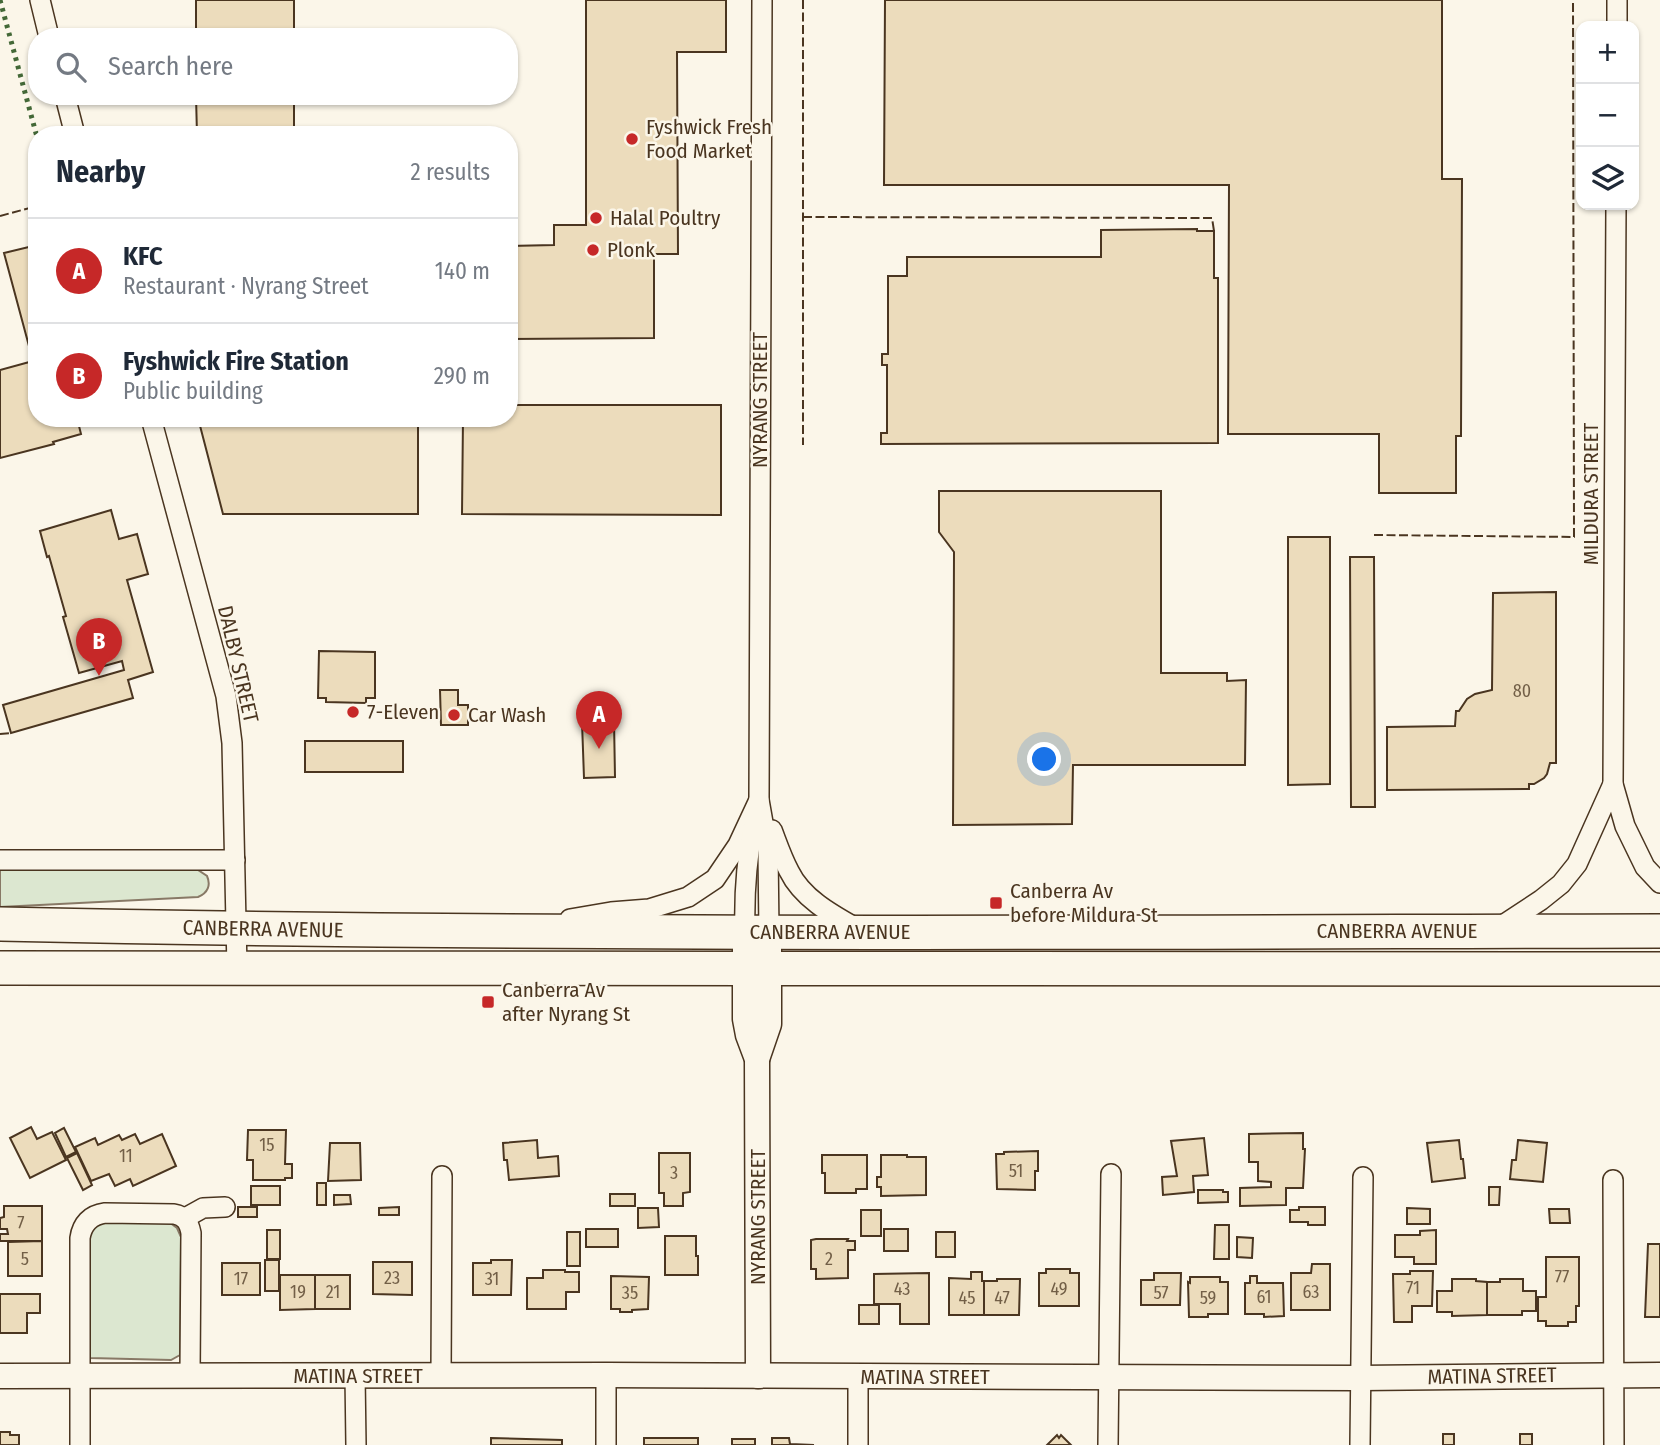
<!DOCTYPE html>
<meta charset="utf-8">
<style>
:root{--surface:#fff;--page:#f6f6f7;--text:#1f2937;--muted:#747a83;--line:#e0e1e3;--accent:#c62828}
body{margin:0;font-family:"Fira Sans Condensed",sans-serif;background:var(--page);color:var(--text)}
.controls{position:absolute;right:21px;top:21px;display:grid;overflow:hidden;border-radius:14px;box-shadow:0 2px 5px #0004}
.controls button{width:63px;height:63px;display:grid;place-items:center;padding:0;border:0;border-bottom:2px solid var(--line);background:var(--surface);color:var(--text);font:35px sans-serif}
.you{position:absolute;left:1045px;top:760px;width:24px;height:24px;margin:-18px;border:5px solid #fff;border-radius:50%;background:#1a73e8;box-shadow:0 0 0 10px #1a73e833}
.badge{display:grid;place-items:center;width:46px;height:46px;border-radius:50%;background:var(--accent);color:#fff;font-size:23px;font-weight:700}
.pin{position:absolute;translate:-50% -58px;filter:drop-shadow(0 2px 4px #0008)}
.pin::after{content:'';position:absolute;top:37px;width:24px;height:21px;background:inherit;clip-path:polygon(0 0,100% 0,50% 100%)}
.list{margin:0;padding:0;list-style:none}
h2{display:flex;justify-content:space-between;align-items:center;height:91px;margin:0;padding:0 28px;font-size:30px}
h2 small{font-size:23px;font-weight:400;color:var(--muted)}
.list li{display:grid;grid-template-columns:46px 1fr auto;gap:21px;align-items:center;box-sizing:border-box;height:105px;padding:0 28px;border-top:2px solid var(--line)}
.list b{display:block;font-size:26px;white-space:nowrap}
.list p{margin:0;font-size:23px;white-space:nowrap;color:var(--muted)}
.list em{font-size:23px;font-style:normal;color:var(--muted)}
.icon{flex:none;width:38px;height:38px;fill:none;stroke:currentColor;stroke-width:2;stroke-linecap:round;stroke-linejoin:round}
.map{position:relative;flex:none;width:1660px;height:1445px;overflow:hidden}
.search{position:absolute;background:var(--surface);box-shadow:0 2px 5px #0004;left:28px;top:28px;width:490px;height:77px;display:flex;align-items:center;gap:18px;box-sizing:border-box;padding:0 24px;border-radius:28px;color:var(--muted);font-size:26px}
.panel{position:absolute;background:var(--surface);box-shadow:0 2px 5px #0004;left:28px;top:126px;width:490px;height:301px;border-radius:28px}
.map>svg:first-child{display:block}
</style>
<div class="map">
<svg width="1660" height="1445" viewBox="0 0 1660 1445">
<rect width="100%" height="100%" fill="#fbf6e9"/>
<g fill="#dce7d0" stroke="#887966" stroke-width="2">
<path d="M0,870H198L207,876C211,885 208,893 198,897L0,907Z"/>
<path d="M169,1222L177,1228L181,1237L180,1355L171,1360L90,1358L88,1356V1234L98,1223Z"/>
</g>
<g fill="#ecdcbc" stroke="#4a3520" stroke-width="2">
<rect x="196" y="0" width="98" height="37"/>
<path d="M586,0H726V52H677L678,254H654V338L509,339V246L554,245V225H586Z"/>
<path d="M885,0H1442V179H1462L1461,436H1456V493H1379V434H1228L1229,185H884Z"/>
<path d="M196,96H294V135H197Z"/>
<path d="M1197,229V231H1214V278H1218V443L881,444V433H887V365H882V354H888V276H907V257H1101V230Z"/>
<path d="M37,245V418H77L81,434L53,442L54,444L0,458V370L33,361L4,253Z"/>
<path d="M509,405H721V515L462,514L463,418H509Z"/>
<path d="M198,418H418V514H223Z"/>
<path d="M939,491H1161V673H1227V681L1246,680L1245,765H1073L1072,824L953,825L954,552L939,532Z"/>
<path d="M111,510L119,539L137,534L148,574L127,580L153,672L128,680L133,698L11,733L3,705L124,670L122,661L79,673L63,617L66,616L49,556L47,557L40,531Z"/>
<path d="M1288,537H1330V784L1288,785Z"/>
<path d="M1350,557H1374L1375,807H1351Z"/>
<path d="M1556,592V763H1550L1547,774L1544,778L1534,784H1529V789L1387,790V727L1455,726L1456,711H1459L1467,699L1475,694L1492,690L1493,593Z"/>
<path d="M319,651L375,652V698H366V703L326,702V698H318Z"/>
<path d="M440,690H458V705H468V725H441Z"/>
<path d="M614,721L615,777L584,778L582,722Z"/>
<rect x="305" y="741" width="98" height="31"/>
<path d="M31,1127L37,1139L52,1132L66,1160L30,1178L10,1138Z"/>
<path d="M64,1128L76,1152L66,1157L55,1133Z"/>
<path d="M248,1130H286L285,1164H292V1178H285V1180H253V1160H247Z"/>
<path d="M1303,1133V1149H1305L1303,1188H1286V1205L1240,1206V1188L1271,1187V1182L1258,1181V1162H1249V1134Z"/>
<path d="M135,1134L140,1144L162,1134L176,1166L133,1186L130,1179L115,1186L109,1174L91,1181L75,1147L95,1138L98,1145L119,1135L122,1140Z"/>
<path d="M1204,1138L1208,1175L1193,1176L1194,1192L1163,1195L1162,1177L1177,1176L1171,1141Z"/>
<path d="M537,1140L538,1158L558,1156L559,1176L509,1180L507,1160H504L503,1143Z"/>
<path d="M1459,1140L1461,1159H1463L1465,1178L1432,1182L1427,1143Z"/>
<path d="M1518,1140L1547,1143L1543,1182L1510,1179L1512,1160H1516Z"/>
<path d="M330,1143H360L361,1180L328,1181Z"/>
<path d="M1038,1151V1171H1035V1190L997,1189L996,1154H1004V1152Z"/>
<path d="M77,1153L92,1185L83,1190L67,1158Z"/>
<path d="M659,1153H690V1192L683,1193V1206H664V1193H659Z"/>
<path d="M822,1155H867V1189H856V1193H825V1173H822Z"/>
<path d="M881,1155H907V1157H926V1195L881,1196V1187H877V1177H881Z"/>
<rect x="317" y="1183" width="9" height="22"/>
<rect x="251" y="1186" width="29" height="19"/>
<path d="M1489,1187H1500L1499,1205H1489Z"/>
<path d="M1198,1190H1223V1192H1228V1202L1198,1203Z"/>
<rect x="610" y="1194" width="25" height="12"/>
<path d="M334,1195H350L351,1204L334,1205Z"/>
<path d="M4,1206H42V1241H0V1234H8L7,1229H0V1218L4,1217Z"/>
<rect x="238" y="1207" width="19" height="10"/>
<path d="M399,1207V1215H379V1208Z"/>
<path d="M1299,1207H1325V1225H1308V1222H1290V1210H1299Z"/>
<path d="M638,1208H658L659,1227L638,1228Z"/>
<path d="M1407,1208L1430,1209V1224H1407Z"/>
<path d="M1549,1209H1569L1570,1223H1550Z"/>
<rect x="861" y="1210" width="20" height="26"/>
<path d="M1215,1225H1229V1259H1214Z"/>
<rect x="586" y="1229" width="32" height="18"/>
<rect x="884" y="1229" width="24" height="22"/>
<rect x="267" y="1230" width="13" height="29"/>
<path d="M1436,1230V1264H1414V1257H1395V1235H1420V1231Z"/>
<rect x="567" y="1232" width="13" height="34"/>
<rect x="936" y="1232" width="19" height="25"/>
<path d="M665,1236H696V1256H698V1275H665Z"/>
<path d="M1237,1237L1253,1238L1252,1258L1237,1257Z"/>
<path d="M816,1239H848L847,1241H855V1250H848V1278L816,1279V1269H811V1240Z"/>
<path d="M42,1241V1276H8V1242Z"/>
<path d="M1648,1244H1660V1317H1645Z"/>
<path d="M1546,1257H1579V1306H1576V1322H1568V1326H1546V1321H1538V1297H1546Z"/>
<rect x="265" y="1260" width="14" height="31"/>
<path d="M491,1260H512L511,1295H473V1263H491Z"/>
<path d="M373,1262H412V1295L373,1294Z"/>
<rect x="222" y="1263" width="38" height="32"/>
<path d="M1312,1264H1330V1310H1291V1273H1311Z"/>
<path d="M1046,1269H1070V1273H1079V1306H1039V1273H1046Z"/>
<path d="M543,1270H565V1272H579V1292H566V1309H527V1278H543Z"/>
<path d="M1410,1271H1433L1432,1306H1412V1322H1394L1393,1274H1410Z"/>
<path d="M971,1272H982V1281H984V1315H949V1278L971,1279Z"/>
<path d="M929,1273V1324H900V1304H874V1274Z"/>
<path d="M1154,1273H1181L1180,1305H1141V1280H1154Z"/>
<path d="M280,1275H315V1309L280,1310Z"/>
<rect x="315" y="1275" width="35" height="34"/>
<path d="M611,1276L649,1277L648,1309L632,1310V1312H620V1309H611Z"/>
<path d="M1250,1276H1257V1283H1283L1284,1316L1264,1317V1314H1245V1283H1250Z"/>
<path d="M1190,1277H1220V1282H1228V1314H1208V1317H1189L1188,1282L1190,1283Z"/>
<path d="M997,1279H1020L1019,1315H984V1281H997Z"/>
<path d="M1452,1279H1476V1281L1487,1282V1315L1452,1316V1312H1437V1291H1452Z"/>
<path d="M1500,1279H1523V1291H1536V1311H1522V1315H1487V1282H1500Z"/>
<path d="M0,1294H40V1313H27V1333H0Z"/>
<rect x="859" y="1305" width="20" height="19"/>
<path d="M0,1432H10V1435H19V1445H0Z"/>
<rect x="1443" y="1434" width="11" height="11"/>
<rect x="1520" y="1434" width="12" height="11"/>
<path d="M1057,1435L1059,1438L1061,1435L1071,1445H1047Z"/>
<path d="M491,1438L562,1440V1445H491Z"/>
<rect x="644" y="1438" width="54" height="7"/>
<path d="M772,1438H789L790,1444L814,1445H772Z"/>
<rect x="732" y="1439" width="23" height="6"/>
</g>
<g fill="none" stroke-linecap="round" stroke-linejoin="round">
<defs>
<g id="minor">
<path d="M40,0L49,37"/>
<path d="M762,0L759,800L768,851L769,932"/>
<path d="M1617,26V0"/>
<path d="M65,96L75,135"/>
<path d="M1616,205L1613,784L1625,826L1645,867L1660,883"/>
<path d="M151,418L226,696L232,743L237,968"/>
<path d="M772,830C777,843 782,858 789,871C802,898 831,914 856,928"/>
<path d="M0,860H235"/>
<path d="M570,919L611,912L649,909L688,897L715,879L738,845L759,800"/>
<path d="M1497,929L1541,900L1561,884L1577,864L1613,784"/>
<path d="M745,932C744,897 746,863 753,828"/>
<path d="M1613,1180L1614,1445"/>
<path d="M185,1218L203,1208L225,1207"/>
<path d="M355,1375L356,1445"/>
<path d="M606,1375V1445"/>
<path d="M441,1376L442,1176"/>
<path d="M80,1445V1238C82,1224 90,1215 105,1213L174,1214C185,1216 189,1222 191,1233L190,1375"/>
<path d="M858,1445V1376"/>
<path d="M1108,1445L1111,1174"/>
<path d="M1360,1445L1363,1177"/>
</g>
<g id="tertiary">
<path d="M745,932V1019L748,1035L757,1059L758,1376"/>
<path d="M757,1059L769,1024V932"/>
<path d="M0,1376L606,1375L1361,1378L1660,1375"/>
</g>
<g id="trunk">
<path d="M0,924C553,936 1107,932 1660,931"/>
<path d="M0,968L1660,969"/>
</g>
</defs>
<use href="#minor" stroke="#4a3520" stroke-width="22"/>
<use href="#tertiary" stroke="#4a3520" stroke-width="27"/>
<use href="#trunk" stroke="#4a3520" stroke-width="36"/>
<use href="#minor" stroke="#fbf6e9" stroke-width="19"/>
<use href="#tertiary" stroke="#fbf6e9" stroke-width="24"/>
<use href="#trunk" stroke="#fbf6e9" stroke-width="33"/>
<path stroke="#436837" stroke-width="5" stroke-dasharray="3.5 5" stroke-linecap="butt" d="M0,0L37,137"/>
<g stroke="#4a3520" stroke-width="2" stroke-dasharray="9 3.5" stroke-linecap="butt">
<path d="M803,0V445"/>
<path d="M0,216L37,206"/>
<path d="M803,217L1212,218L1214,231"/>
<path d="M1374,535L1574,537L1573,0"/>
<path d="M0,734L11,733"/>
</g>
</g>
<g fill="#c62828" stroke="#fbf6e9" stroke-width="2.5">
<circle cx="632" cy="139" r="7"/>
<circle cx="596" cy="218" r="7"/>
<circle cx="593" cy="250" r="7"/>
<circle cx="353" cy="712" r="7"/>
<circle cx="454" cy="715" r="7"/>
<rect x="989" y="896" width="14" height="14" rx="3.5"/>
<rect x="481" y="995" width="14" height="14" rx="3.5"/>
</g>
<g text-anchor="middle" stroke-width="5" stroke-linejoin="round" paint-order="stroke">
<g font-size="18" fill="#725f47">
<text x="1522" y="697">80</text>
<text x="267" y="1151">15</text>
<text x="126" y="1162">11</text>
<text x="1016" y="1177">51</text>
<text x="674" y="1179">3</text>
<text x="21" y="1229">7</text>
<text x="25" y="1265">5</text>
<text x="829" y="1265">2</text>
<text x="1562" y="1283">77</text>
<text x="392" y="1284">23</text>
<text x="241" y="1285">17</text>
<text x="492" y="1285">31</text>
<text x="1413" y="1294">71</text>
<text x="902" y="1295">43</text>
<text x="1059" y="1295">49</text>
<text x="298" y="1298">19</text>
<text x="333" y="1298">21</text>
<text x="1311" y="1298">63</text>
<text x="630" y="1299">35</text>
<text x="1161" y="1299">57</text>
<text x="1264" y="1303">61</text>
<text x="967" y="1304">45</text>
<text x="1002" y="1304">47</text>
<text x="1208" y="1304">59</text>
</g>
<g font-size="21" fill="#4a3520" stroke="#fbf6e9" text-anchor="start">
<text x="646" y="134">Fyshwick Fresh<tspan x="646" dy="24">Food Market</tspan></text>
<text x="610" y="225">Halal Poultry</text>
<text x="607" y="257">Plonk</text>
<text x="367" y="719">7-Eleven</text>
<text x="468" y="722">Car Wash</text>
<text x="1010" y="898">Canberra Av<tspan x="1010" dy="24">before Mildura St</tspan></text>
<text x="502" y="997">Canberra Av<tspan x="502" dy="24">after Nyrang St</tspan></text>
</g>
<g font-size="21" fill="#4a3520" stroke="#fbf6e9">
<text transform="translate(760 400) rotate(-90)" y="7">NYRANG STREET</text>
<text transform="translate(1591 494) rotate(-90)" y="7">MILDURA STREET</text>
<text transform="translate(238 664) rotate(77)" y="7">DALBY STREET</text>
<text transform="translate(263 929) rotate(1)" y="7">CANBERRA AVENUE</text>
<text x="1397" y="938">CANBERRA AVENUE</text>
<text x="830" y="939">CANBERRA AVENUE</text>
<text transform="translate(758 1217) rotate(-90)" y="7">NYRANG STREET</text>
<text x="358" y="1383">MATINA STREET</text>
<text transform="translate(1492 1376) rotate(-1)" y="7">MATINA STREET</text>
<text x="925" y="1384">MATINA STREET</text>
</g>
</g>
</svg>
<div class="controls">
<button>+</button>
<button>−</button>
<button><svg class="icon" aria-label="layers" viewBox="0 0 24 24"><path d="M12 4l9 5-9 5-9-5zM3 14l9 5 9-5"/></svg></button>
</div>
<div class="you"></div>
<div class="pin badge" style="left:599px;top:749px">A</div>
<div class="pin badge" style="left:99px;top:676px">B</div>
<div class="search"><svg class="icon" aria-label="search" viewBox="0 0 24 24"><circle cx="10" cy="10" r="6"/><path d="M15 15l6 6"/></svg>Search here</div>
<section class="panel">
<h2>Nearby<small>2 results</small></h2>
<ul class="list">
<li><span class="badge">A</span><div><b>KFC</b><p>Restaurant · Nyrang Street</p></div><em>140 m</em></li>
<li><span class="badge">B</span><div><b>Fyshwick Fire Station</b><p>Public building</p></div><em>290 m</em></li>
</ul>
</section>
</div>
